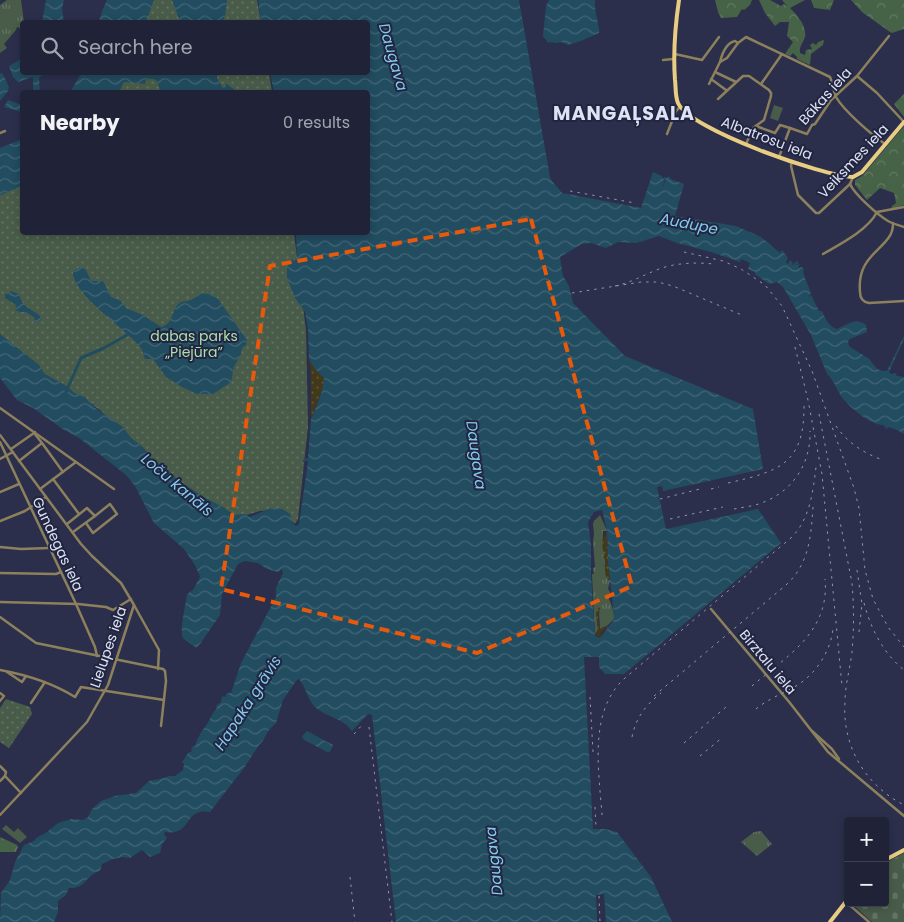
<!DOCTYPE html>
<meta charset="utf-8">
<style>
:root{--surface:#202338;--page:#2d2f43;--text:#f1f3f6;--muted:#a2a4ae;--line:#3d4053}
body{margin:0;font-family:Poppins,sans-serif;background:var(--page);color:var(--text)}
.controls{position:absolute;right:15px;bottom:15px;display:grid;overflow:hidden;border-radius:5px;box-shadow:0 2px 8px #0003}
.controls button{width:45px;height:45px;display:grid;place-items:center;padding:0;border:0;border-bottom:1px solid var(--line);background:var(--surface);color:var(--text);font:25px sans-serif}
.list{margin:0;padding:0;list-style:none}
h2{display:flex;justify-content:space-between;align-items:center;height:65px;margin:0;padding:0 20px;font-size:21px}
h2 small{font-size:16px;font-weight:400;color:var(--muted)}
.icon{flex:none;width:28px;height:28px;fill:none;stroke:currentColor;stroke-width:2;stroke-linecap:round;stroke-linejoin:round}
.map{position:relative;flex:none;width:904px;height:922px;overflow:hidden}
.search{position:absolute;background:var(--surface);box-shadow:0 2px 8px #0003;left:20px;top:20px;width:350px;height:55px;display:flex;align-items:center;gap:12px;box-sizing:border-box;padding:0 18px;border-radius:5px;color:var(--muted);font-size:19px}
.panel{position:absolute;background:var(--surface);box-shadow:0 2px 8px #0003;left:20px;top:90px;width:350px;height:145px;border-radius:5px}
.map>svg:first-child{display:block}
</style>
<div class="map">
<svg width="904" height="922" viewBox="0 0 904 922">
<defs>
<pattern id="grass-tufts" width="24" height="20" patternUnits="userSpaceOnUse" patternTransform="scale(1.25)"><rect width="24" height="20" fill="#495c49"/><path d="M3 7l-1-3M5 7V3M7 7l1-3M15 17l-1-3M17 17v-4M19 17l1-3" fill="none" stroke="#637364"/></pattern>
<pattern id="forest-crowns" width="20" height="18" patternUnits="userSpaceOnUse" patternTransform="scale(1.25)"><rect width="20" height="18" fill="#476347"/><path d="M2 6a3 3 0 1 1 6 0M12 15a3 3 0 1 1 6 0" fill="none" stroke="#617962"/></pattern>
<pattern id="sand-dots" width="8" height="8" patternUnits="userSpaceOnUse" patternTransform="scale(1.25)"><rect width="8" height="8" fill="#423919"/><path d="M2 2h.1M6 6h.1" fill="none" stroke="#5d553b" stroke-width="1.8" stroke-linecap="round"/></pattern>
<pattern id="cemetery-stones" width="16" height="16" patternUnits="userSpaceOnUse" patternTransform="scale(1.25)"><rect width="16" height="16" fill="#495c49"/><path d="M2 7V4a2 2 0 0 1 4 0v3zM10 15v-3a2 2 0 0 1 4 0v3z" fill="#637364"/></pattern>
<pattern id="park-dots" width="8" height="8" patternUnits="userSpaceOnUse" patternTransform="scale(1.25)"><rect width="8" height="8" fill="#495c49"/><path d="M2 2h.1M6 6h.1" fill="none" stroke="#637364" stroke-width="1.8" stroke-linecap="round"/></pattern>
<pattern id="water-waves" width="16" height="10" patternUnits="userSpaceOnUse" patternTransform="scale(1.25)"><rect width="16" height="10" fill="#224c5f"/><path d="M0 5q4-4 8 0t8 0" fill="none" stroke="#426677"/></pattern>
</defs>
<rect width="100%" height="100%" fill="#2b2f4b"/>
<g fill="url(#grass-tufts)">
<path d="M7,0H21L24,22H22V29L17,27L16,30L4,44L7,48L0,53V5Z"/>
<path d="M600,515L607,531H603V551L606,552C605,559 605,570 606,577L610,580L608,589L610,592L609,599C612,606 614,611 614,619L608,625L600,629L599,611L596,612L598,630L595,634L592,574H594L593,568L595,567L593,542L594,534L593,524L594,521Z"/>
<path d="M761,831L772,844L757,856L741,842L754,832Z"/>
</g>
<g fill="url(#forest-crowns)">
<path d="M715,0H752L750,5L744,10L742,9L737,17L721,18L718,12Z"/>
<path d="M759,0H770L781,6L784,4L787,6L782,0H805L790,8C797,15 807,26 805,37C803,43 799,46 800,53L805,55L806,50L812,49L810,45L813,43L816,45L818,42L824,40L823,45L811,54L810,65L797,59V57L793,53L790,56L785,54L793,42L787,36L789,22H780L775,26L765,13Z"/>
<path d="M811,0H834L830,10L814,8Z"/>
<path d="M851,0H904V29L892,33L890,32L862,12Z"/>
<path d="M904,94V117L894,104Z"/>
<path d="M904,126V205L893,209L891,207L896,203L894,193L880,188L867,200L855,185V180L862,176Z"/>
<path d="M0,837L17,845L18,847L16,852H0Z"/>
</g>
<g fill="url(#sand-dots)">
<path d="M309,359L314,368L324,378V384L311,420V373Z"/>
<path d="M607,531C606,542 611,575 609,581L606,577L605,569L606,567L604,566L607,563L603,557L606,552L604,551V553C602,549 602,540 603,537L604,538Z"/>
<path d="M597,606L600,608L598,619L600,629L610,625L600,633L602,636L600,638L595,634L598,630L596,613L599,610L597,608Z"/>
</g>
<path fill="url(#cemetery-stones)" d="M904,853V922H872L851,903H885V863Z"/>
<g fill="url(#park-dots)">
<path d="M152,0H257L261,22H144Z"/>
<path d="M125,72L269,73L272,92H117Z"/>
<path d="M22,185V232L294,233L306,330L308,427L298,519L295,524L279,509L260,511L239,517L186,489L163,471L100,410L39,371L0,336V195Z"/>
<path d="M6,699L30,707L32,714L9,748L0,742V708Z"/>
</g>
<g fill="#495c49">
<path d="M774,105L783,108L778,121L770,118Z"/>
<path d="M6,825L14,832L18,828L27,837L20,843L2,829Z"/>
</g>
<g fill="url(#water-waves)" fill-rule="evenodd">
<path d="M46,0H64L62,9L64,22H42Z"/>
<path d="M107,0H154L146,22H99L102,11Z"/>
<path d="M172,0H227L225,17L222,22H180Z"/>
<path d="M258,0H519L550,177C553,184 558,187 562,193L641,208L653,172L662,176L663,179L665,176L663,188L666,177H670V179L684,184L675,216L736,226L761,237L780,253L782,250L788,258L786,263L788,264L790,260L793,263L791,266L797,261L799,263L796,265L800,264L798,268L802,267L804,269L803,271L805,278L802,279L805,278L811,293L808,297L811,295L819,311H822C825,318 829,327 837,329C847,325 856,317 866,325L867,332L850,339L848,342L849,346C851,348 867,357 869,359C875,365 875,371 887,371L904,336V339L889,372L891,374L895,373L897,376L904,377V434L897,430L888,427L887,429L883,425C871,425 852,409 844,400C837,392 835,381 827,374L811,335L783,287L777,282L769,284L755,274V272L748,269L750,263L741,259L740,262L711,252L677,243L659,236L636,243L618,242L606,248L591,243L582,244L560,257L563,276L569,286L573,303L625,356L753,409L763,469L663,491L662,486L657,487L666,529L758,509L781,543L624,674H605L599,667V657H584L593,829H605L617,832L651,877L672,922H606L604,894L596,895L597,922H396L372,715L368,714L352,731C343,718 326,717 315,707C307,699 306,687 299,679L296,681L283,700L276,723L268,731L263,741L259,745L244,768L210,812C183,807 193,836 165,832L164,834L167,838L162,844L160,853L150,857L142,850L130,858L122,857L113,859L102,864L100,871C85,875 87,889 69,888L66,895L58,901V912L54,922H0L1,893L10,880L15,862L24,845L34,841L36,838L47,832L58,823L71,819L83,820L88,817L92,809L101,801L115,796L136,793L149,781L160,779L169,776H175L183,770L184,764L182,762L188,753L192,751L191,749L192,747L195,746C198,736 202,731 207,724C211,718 212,713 217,708L216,706L221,702L222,696L225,697L227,693H231L241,663L276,597V588L283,573L282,569L278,572L267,569L258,563L245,561L238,564L222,594L220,615L200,644L196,648C193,644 187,642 183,638C179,633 186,602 187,594L193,590L200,577L195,565L184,549L154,523L135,486L126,475L79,438L64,430L33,408L17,400L0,378V334L39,365L45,374L65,385L76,394L85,397L90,403L94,404V407L123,427L131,438L143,447L154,461L165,467L178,480L204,497L225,508L232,515L245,514L250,517C265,512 274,501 290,514L292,523L296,526L299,524L308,462L306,460L303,463L302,462L304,459L308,458L311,420L322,391L324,378L314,368L309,359L308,329L305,312L295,298L287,278V267L292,259L294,261L297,258L296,233L368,232V92H274L270,73L368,72V22H261ZM602,510L607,531L608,561L614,617L613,621L600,638L597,637L595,635L591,575V546L588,522L594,512Z"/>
<path d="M549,0H595C594,11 600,27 599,33L581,41L568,45L561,42L557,43L548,42L543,36L546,6Z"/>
<path d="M21,59L22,60V72L47,73L39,77L40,92H33V77L18,82L13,77L9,66Z"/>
<path d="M82,72L218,73L217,78L223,88L226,87V83L237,92H161C156,82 160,78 146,79L145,84L124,82L119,92H70Z"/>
<path d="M0,73L3,74L9,87L8,91L0,101Z"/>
<path d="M8,100L22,105V112L4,107Z"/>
<path d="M22,139V186L0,195V148Z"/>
<path d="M81,267L86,270L91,281H103L111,297L121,301L126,308L145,316L161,327C175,324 170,309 180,303C183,300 187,302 191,300C195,298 198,295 201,293L213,295L218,299L247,340L246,345L242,348L241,354L234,367L231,382L213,394H197L182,387L166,377L153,359H145C143,356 143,351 141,348C127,329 72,295 73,271Z"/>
<path d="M11,291L19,294C23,309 30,307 40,316L41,320L36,322L34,320L35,318L26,312H20L15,310L16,305L5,298V294H8Z"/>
<path d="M307,731L333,745L330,752H327L303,739L302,736Z"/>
</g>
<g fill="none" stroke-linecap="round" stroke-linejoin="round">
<path stroke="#224c5f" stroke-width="3" d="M66,392L81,358L104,348L127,335"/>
<g stroke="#8d805d" stroke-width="2.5">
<path d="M675,54L702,60L719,37"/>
<path d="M663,60L673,59"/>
<path d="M720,62C722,54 726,43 735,41L738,43"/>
<path d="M715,72L736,82"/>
<path d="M857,76L877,93L904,122"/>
<path d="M711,79L726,90"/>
<path d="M709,84L720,62L727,58L738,43L746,37L830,77C833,83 833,91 836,97C844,111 872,135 885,144"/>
<path d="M761,84L782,54"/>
<path d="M718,99L743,76H749L769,90L771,93V96L764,120L753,128L746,144"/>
<path d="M756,126L775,133L780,125L790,128"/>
<path d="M0,133L5,131"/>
<path d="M667,134L676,111L680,107"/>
<path d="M779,157L790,128L807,134L812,125L815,124L831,100L857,76L889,36"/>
<path d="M792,161L791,166L798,195L816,213H819L850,184L853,177"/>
<path d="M850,184C855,195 878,215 888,221C893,224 899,225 904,227"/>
<path d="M893,223C894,249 856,251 860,292C860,298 863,302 869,303L904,301"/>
<path d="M823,254C840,244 868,230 877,212L904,207"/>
<path d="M0,408L114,489"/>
<path d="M0,435L81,544L92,556L121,583L134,605L108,685L87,722L0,815"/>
<path d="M0,442L76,604L95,647L97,656"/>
<path d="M42,443L63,472"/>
<path d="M11,449L34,433"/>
<path d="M0,459L13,452"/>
<path d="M19,461L42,443L34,433L35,432"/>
<path d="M53,479L79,514"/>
<path d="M40,489L76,462"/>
<path d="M0,492L19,484"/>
<path d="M0,521L25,511L46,497"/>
<path d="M67,524L87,508L95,516L110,504L117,514L93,533L86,523"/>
<path d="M73,532L95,516"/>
<path d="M0,547L21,549L49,548"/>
<path d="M0,573L56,574L61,572"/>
<path d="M0,602L78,604L106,607L113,610L131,599"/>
<path d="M134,605L159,650L158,669"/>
<path d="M711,609L790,703L828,752L904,816"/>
<path d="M0,617L36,643L163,669L165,671L166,681L161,726"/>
<path d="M0,670C27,675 51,682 75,697L81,687L164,700"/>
<path d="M7,672L22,682L26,676"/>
<path d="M0,693L4,696L0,701"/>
<path d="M31,703L45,682"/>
<path d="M812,731L832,749L839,759"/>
<path d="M0,766L6,772L5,776"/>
<path d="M0,781L5,776L21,793"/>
<path d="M846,902L869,922"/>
</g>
<g stroke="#e9cd82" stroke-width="4">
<path d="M679,0C675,27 673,53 675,80C676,88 675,96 678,103C690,130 823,176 853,177L862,172L904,122"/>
<path d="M885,860L904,850"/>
<path d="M830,922L848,899"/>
</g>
<g stroke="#9296ac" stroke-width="1" stroke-dasharray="2.5 5" stroke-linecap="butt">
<path d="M570,191L635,203"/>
<path d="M684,252L723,261L741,269L765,285L782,306L812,371L854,488L859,508L865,570L873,599L888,627L904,647"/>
<path d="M615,286C633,282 643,275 659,269C675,263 696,262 713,264"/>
<path d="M572,293L641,282H658L673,286L744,316"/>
<path d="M795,347L808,400L822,474L842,686"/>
<path d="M819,414L852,583C854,606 854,630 852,652C850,669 845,685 845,702C842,746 865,785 904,805"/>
<path d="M836,426C847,442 862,452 880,459"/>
<path d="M728,483C780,471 805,464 804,403"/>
<path d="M711,489L719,487"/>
<path d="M660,499L700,489"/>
<path d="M734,509C744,507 755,506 764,502C794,490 811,462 810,431"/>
<path d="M670,519L723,507"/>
<path d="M857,570L862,604L859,632"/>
<path d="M864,603C871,629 883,653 904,670"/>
<path d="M752,686C787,656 830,632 825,579"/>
<path d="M654,696L786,585C809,564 811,537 813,507"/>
<path d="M590,697L593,752"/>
<path d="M756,709C768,699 782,694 796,686C816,674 831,651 833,628"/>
<path d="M369,727L392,922"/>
<path d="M354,734L363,724"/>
<path d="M632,737C636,717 646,705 661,693"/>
<path d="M684,743L726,707"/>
<path d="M700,756L723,737"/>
<path d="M595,807L596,827"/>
<path d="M602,815C599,771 588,711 625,678L792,537C810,518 813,492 816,467"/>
<path d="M350,877L355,922"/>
<path d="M599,896L600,922"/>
</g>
</g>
<path fill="none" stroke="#e8590c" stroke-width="4" stroke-dasharray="10 6" stroke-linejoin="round" d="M531,219L632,586L477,653L221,589L270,266Z"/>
<g text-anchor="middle" stroke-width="4" stroke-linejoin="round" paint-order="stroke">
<g font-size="14" fill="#dee2f4" stroke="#222540">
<text transform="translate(825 96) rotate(-48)" y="5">Bākas iela</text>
<text transform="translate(767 138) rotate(21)" y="5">Albatrosu iela</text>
<text transform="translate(853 161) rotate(-47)" y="5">Veiksmes iela</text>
<text transform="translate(58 544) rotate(65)" y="5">Gundegas iela</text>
<text transform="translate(108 647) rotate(-71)" y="5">Lielupes iela</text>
<text transform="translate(768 662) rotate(50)" y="5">Birztalu iela</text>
</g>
<g font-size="14" fill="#addfac" stroke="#222540">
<text x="194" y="341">dabas parks<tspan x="194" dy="16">„Piejūra”</tspan></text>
</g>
<g font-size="15" font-style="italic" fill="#83caed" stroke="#222540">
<text transform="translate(393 57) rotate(74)" y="5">Daugava</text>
<text transform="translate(689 224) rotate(11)" y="5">Audupe</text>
<text transform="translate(476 455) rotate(82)" y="5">Daugava</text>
<text transform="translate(177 485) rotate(40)" y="5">Loču kanāls</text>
<text transform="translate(248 703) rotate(-57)" y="5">Hapaka grāvis</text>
<text transform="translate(494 861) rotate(-96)" y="5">Daugava</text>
</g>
<g font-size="19" font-weight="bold" letter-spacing="1" fill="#dee2f4" stroke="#222540">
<text x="624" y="120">MANGAĻSALA</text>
</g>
</g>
</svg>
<div class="controls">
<button>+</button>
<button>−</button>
</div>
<div class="search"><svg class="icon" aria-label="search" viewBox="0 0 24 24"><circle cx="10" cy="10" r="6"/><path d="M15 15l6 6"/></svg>Search here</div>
<section class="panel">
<h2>Nearby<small>0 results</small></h2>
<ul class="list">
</ul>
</section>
</div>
